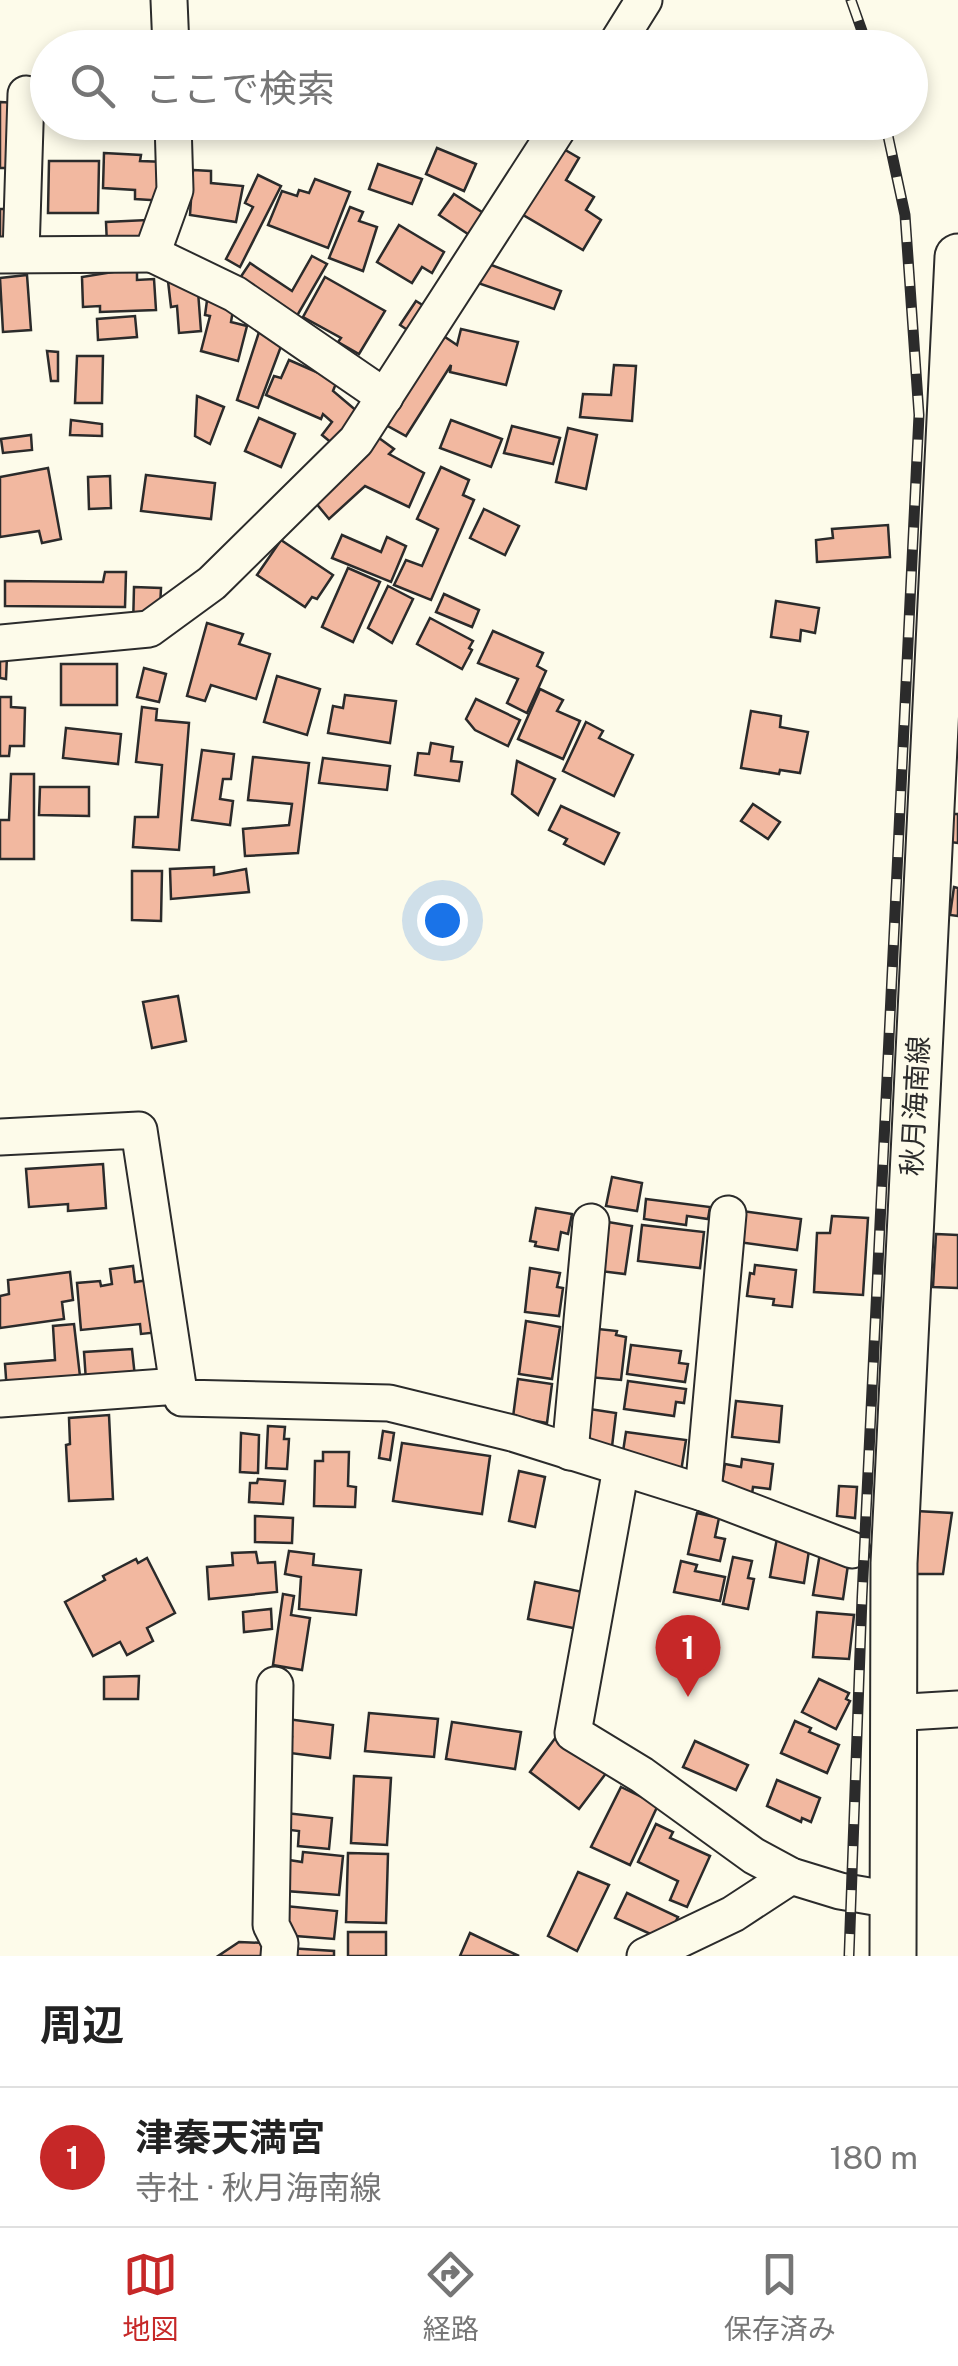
<!DOCTYPE html>
<html lang="ja">
<meta charset="utf-8">
<style>
:root{--surface:#fff;--page:#f2f2f2;--text:#222;--muted:#767676;--line:#e0e0e0;--accent:#c62828}
body{margin:0;font-family:"Public Sans","Noto Sans JP",sans-serif;background:var(--page);color:var(--text)}
.you{position:absolute;left:442px;top:920px;width:35px;height:35px;margin:-25px;border:8px solid #fff;border-radius:50%;background:#1a73e8;box-shadow:0 0 0 15px #1a73e833}
.badge{display:grid;place-items:center;width:65px;height:65px;border-radius:50%;background:var(--accent);color:#fff;font-size:32px;font-weight:700}
.pin{position:absolute;translate:-50% -82px;filter:drop-shadow(0 2px 5px #0008)}
.pin::after{content:'';position:absolute;top:52px;width:35px;height:30px;background:inherit;clip-path:polygon(0 0,100% 0,50% 100%)}
.list{margin:0;padding:0;list-style:none}
h2{display:flex;justify-content:space-between;align-items:center;height:130px;margin:0;padding:0 40px;font-size:42px}
h2 small{font-size:32px;font-weight:400;color:var(--muted)}
.list li{display:grid;grid-template-columns:65px 1fr auto;gap:30px;align-items:center;box-sizing:border-box;height:140px;padding:0 40px;border-top:2px solid var(--line)}
.list b{display:block;font-size:38px;white-space:nowrap}
.list p{margin:0;font-size:32px;white-space:nowrap;color:var(--muted)}
.list em{font-size:32px;font-style:normal;color:var(--muted)}
.icon{flex:none;width:55px;height:55px;fill:none;stroke:currentColor;stroke-width:2;stroke-linecap:round;stroke-linejoin:round}
.map{position:relative;flex:none;width:958px;height:1956px;overflow:hidden}
.search{position:absolute;background:var(--surface);box-shadow:0 5px 15px #0003;left:30px;right:30px;top:30px;height:110px;display:flex;align-items:center;gap:25px;box-sizing:border-box;padding:0 35px;border-radius:55px;color:var(--muted);font-size:38px}
.sheet{height:270px;background:var(--surface)}
nav{display:flex;justify-content:space-around;align-items:center;box-sizing:border-box;height:140px;border-top:2px solid var(--line);background:var(--surface);font-size:28px;color:var(--muted)}
nav a{display:grid;justify-items:center;gap:5px}
nav .on{color:var(--accent)}
.map>svg:first-child{display:block}
</style>
<div class="map">
<svg width="958" height="1956" viewBox="0 0 958 1956">
<rect width="100%" height="100%" fill="#fdfbea"/>
<g fill="#f2b8a0" stroke="#2b2b2b" stroke-width="2.5">
<path d="M0,102L17,103L15,168H0Z"/>
<path d="M555,144L579,158L566,180L594,197L586,210L601,220L583,250L513,209Z"/>
<path d="M437,148L476,164L464,191L426,174Z"/>
<path d="M104,153L141,155L140,161L167,162L166,201L135,199V190L103,188Z"/>
<path d="M49,161H99L98,213H48Z"/>
<path d="M378,164L422,179L412,204L369,189Z"/>
<path d="M193,170L211,171V183L243,186L236,222L190,215Z"/>
<path d="M258,175L281,186L240,267L226,259L253,207L245,203Z"/>
<path d="M315,179L350,192L328,248L268,225L282,191L297,196L299,190L309,193Z"/>
<path d="M454,194L488,216L474,238L439,215Z"/>
<path d="M350,207L363,212L359,221L377,227L363,271L329,258Z"/>
<path d="M0,209H15L14,246H0Z"/>
<path d="M147,220L149,243L107,245L106,222Z"/>
<path d="M399,225L444,252L432,273L422,267L412,283L377,262Z"/>
<path d="M312,256L327,264L294,321L236,284L250,263L292,291Z"/>
<path d="M486,263L561,291L554,309L478,283Z"/>
<path d="M137,268V280L154,279L156,310L100,312V306L83,307L82,277Z"/>
<path d="M27,275L31,330L3,332L0,278Z"/>
<path d="M325,277L385,311L359,354L338,342L341,338L303,317Z"/>
<path d="M197,278L201,331L179,333L177,306L171,307L168,281Z"/>
<path d="M209,286L234,304L231,322L247,326L238,361L201,351L210,316L205,315Z"/>
<path d="M416,301L434,312L418,337L400,325Z"/>
<path d="M135,316L137,337L98,340L97,319Z"/>
<path d="M461,329L518,342L506,385L450,372L451,365L406,436L386,425L442,335L457,345Z"/>
<path d="M259,332L283,341L258,408L237,400Z"/>
<path d="M47,351L58,352V381H51Z"/>
<path d="M77,356H103L102,403H75Z"/>
<path d="M289,360L337,381L333,391L365,418L339,449L322,435L332,422L323,414L321,419L266,395L274,376L281,378Z"/>
<path d="M614,365L636,366L632,421L580,417L583,394L611,395Z"/>
<path d="M197,396L224,407L210,444L195,436Z"/>
<path d="M259,418L295,434L281,467L245,451Z"/>
<path d="M71,420L102,424V436L70,435Z"/>
<path d="M451,420L502,439L491,467L440,448Z"/>
<path d="M512,426L560,438L553,464L504,453Z"/>
<path d="M568,428L597,435L586,489L556,482Z"/>
<path d="M31,435L32,450L3,453L1,439Z"/>
<path d="M379,438L394,449L389,454L424,473L409,507L365,486L329,519L315,502Z"/>
<path d="M441,467L469,480L463,495L474,500L431,600L394,585L406,560L422,566L438,529L417,519Z"/>
<path d="M48,468L61,539L42,543L39,531L0,537V477Z"/>
<path d="M146,475L215,483L211,519L141,511Z"/>
<path d="M110,476L111,508L89,509L88,477Z"/>
<path d="M484,509L519,526L505,555L470,538Z"/>
<path d="M888,525L890,557L817,562L816,540L833,538L832,529Z"/>
<path d="M342,535L381,552L387,537L406,546L391,582L332,558Z"/>
<path d="M281,540L333,575L317,599L312,597L305,607L257,575Z"/>
<path d="M348,568L380,582L353,642L322,627Z"/>
<path d="M105,572H126L125,607L5,606V581L103,582Z"/>
<path d="M388,586L413,599L392,643L368,628Z"/>
<path d="M134,587L161,588L159,628L133,627Z"/>
<path d="M444,594L479,610L472,627L436,612Z"/>
<path d="M776,601L819,608L815,633L801,630L800,641L771,637Z"/>
<path d="M430,618L473,641L469,648L472,650L462,669L417,644Z"/>
<path d="M207,623L243,634L239,644L270,654L256,699L211,685L205,701L187,696Z"/>
<path d="M493,631L543,653L537,666L546,671L527,713L507,703L518,679L478,663Z"/>
<path d="M0,656H7L6,679L0,678Z"/>
<rect x="61" y="664" width="56" height="41"/>
<path d="M144,668L166,674L159,702L137,697Z"/>
<path d="M277,676L320,689L307,735L264,722Z"/>
<path d="M540,689L563,700L557,711L580,721L563,759L518,739Z"/>
<path d="M345,695L396,701L390,743L328,733L333,706L343,708Z"/>
<path d="M0,697H11V707L25,708L24,746H10L9,756H0Z"/>
<path d="M476,699L520,720L508,746L475,730L466,719Z"/>
<path d="M142,707L157,709L156,720L189,723L179,850L133,847L135,817H158L162,765L136,762Z"/>
<path d="M751,711L781,716L780,727L808,732L800,773L780,770L779,774L741,768Z"/>
<path d="M586,722L603,731L599,738L633,755L614,796L563,771Z"/>
<path d="M66,728L121,734L118,764L63,758Z"/>
<path d="M431,743L453,747L451,761L462,762L459,781L415,775L418,753L429,754Z"/>
<path d="M202,750L234,754L231,779H223L220,799L233,801L230,825L192,820Z"/>
<path d="M253,757L309,763L298,853L245,856L243,829L289,825L292,804L248,800Z"/>
<path d="M323,758L390,766L387,790L319,783Z"/>
<path d="M517,761L555,779L538,815L512,794Z"/>
<path d="M11,774H34V859H0V820H9Z"/>
<path d="M40,787H89V816L39,815Z"/>
<path d="M753,804L780,822L768,839L741,821Z"/>
<path d="M561,806L619,833L604,864L564,844L567,839L549,830Z"/>
<path d="M952,814H958V843L950,842Z"/>
<path d="M214,867V875L246,869L249,892L171,899L170,869Z"/>
<path d="M132,871H162L161,921L132,920Z"/>
<path d="M954,887L958,888V916L950,915Z"/>
<path d="M178,996L186,1041L152,1048L143,1002Z"/>
<path d="M103,1164L106,1208L68,1211V1204L29,1207L26,1169Z"/>
<path d="M612,1177L642,1183L637,1211L606,1206Z"/>
<path d="M646,1199L710,1207L708,1219L687,1216L686,1225L644,1219Z"/>
<path d="M536,1208L572,1214L568,1234L561,1232L558,1250L535,1246L536,1242L530,1241Z"/>
<path d="M742,1211L801,1219L797,1250L738,1242Z"/>
<path d="M832,1216L868,1218L863,1295L814,1292L817,1233H830Z"/>
<path d="M602,1221L632,1226L625,1274L600,1271Z"/>
<path d="M642,1225L704,1232L700,1268L638,1261Z"/>
<path d="M936,1234L958,1235V1288L933,1287Z"/>
<path d="M755,1265L796,1270L792,1307L773,1305L774,1299L747,1296L750,1273L754,1274Z"/>
<path d="M133,1266L135,1282L155,1279L160,1332L141,1334L140,1324L81,1330L77,1283L100,1281L101,1286L112,1284L110,1269Z"/>
<path d="M530,1268L560,1273L557,1287L563,1288L559,1316L525,1312Z"/>
<path d="M70,1272L73,1300L62,1302L64,1319L0,1328V1296L9,1294L8,1280Z"/>
<path d="M526,1321L560,1327L552,1379L519,1374Z"/>
<path d="M74,1324L81,1385L7,1392L5,1364L55,1360L53,1326Z"/>
<path d="M598,1329L617,1331L616,1335L626,1337L621,1380L588,1377Z"/>
<path d="M631,1345L681,1351L679,1363L688,1364L685,1382L627,1374Z"/>
<path d="M132,1349L135,1377L86,1381L84,1352Z"/>
<path d="M518,1379L552,1384L547,1423L513,1417Z"/>
<path d="M628,1381L686,1389L684,1403L676,1402L674,1416L624,1409Z"/>
<path d="M736,1401L782,1406L779,1442L732,1437Z"/>
<path d="M583,1408L616,1413L611,1455L579,1438Z"/>
<path d="M109,1415L113,1499L69,1501L66,1445L70,1444L69,1418Z"/>
<path d="M268,1426L285,1427L284,1439H289L287,1469L266,1468Z"/>
<path d="M383,1431L394,1433L390,1460L379,1458Z"/>
<path d="M626,1432L686,1440L680,1478L622,1458Z"/>
<path d="M241,1433L259,1435L258,1473L240,1472Z"/>
<path d="M402,1443L490,1456L482,1514L393,1501Z"/>
<path d="M323,1452H349L348,1486L356,1487L355,1507L314,1506L315,1461H323Z"/>
<path d="M742,1459L773,1464L770,1489L753,1487L752,1494L721,1489L725,1464L741,1467Z"/>
<path d="M519,1471L545,1477L535,1527L509,1521Z"/>
<path d="M258,1479L285,1481L283,1504L249,1502L250,1483H257Z"/>
<path d="M839,1486L857,1487L855,1518L837,1516Z"/>
<path d="M916,1511L952,1513L943,1574H913Z"/>
<path d="M697,1513L719,1518L715,1537L725,1539L720,1561L688,1554Z"/>
<path d="M255,1516L293,1518L292,1543L255,1542Z"/>
<path d="M777,1538L810,1544L804,1583L770,1577Z"/>
<path d="M289,1551L314,1554L313,1565L361,1570L356,1615L299,1609L301,1577L285,1574Z"/>
<path d="M256,1552L258,1563L275,1562L277,1592L209,1599L207,1567L233,1565L232,1553Z"/>
<path d="M820,1553L849,1558L843,1599L813,1595Z"/>
<path d="M733,1557L752,1561L748,1578L754,1579L748,1609L723,1604Z"/>
<path d="M147,1558L175,1613L147,1628L153,1641L127,1655L120,1642L93,1656L65,1602L105,1580L103,1576L136,1559L138,1563Z"/>
<path d="M681,1561L697,1565L695,1571L725,1577L720,1601L674,1592Z"/>
<path d="M535,1582L587,1593L583,1630L528,1619Z"/>
<path d="M283,1594L294,1596L291,1615L310,1618L302,1670L273,1665Z"/>
<path d="M271,1609L272,1629L244,1632L243,1612Z"/>
<path d="M817,1612L854,1615L849,1659L813,1657Z"/>
<path d="M139,1676L138,1699H104V1677Z"/>
<path d="M819,1679L849,1693L846,1699L850,1701L836,1729L802,1712Z"/>
<path d="M369,1713L438,1719L434,1757L365,1751Z"/>
<path d="M272,1717L333,1725L330,1758L290,1753L292,1737L270,1735Z"/>
<path d="M795,1721L811,1728L809,1732L839,1745L827,1773L781,1753Z"/>
<path d="M452,1722L521,1732L515,1769L446,1759Z"/>
<path d="M559,1733L607,1772L579,1809L530,1772Z"/>
<path d="M695,1741L748,1765L736,1790L683,1767Z"/>
<path d="M354,1776L391,1778L387,1845L351,1843Z"/>
<path d="M777,1780L820,1798L811,1822L802,1818L801,1822L767,1806Z"/>
<path d="M621,1787L658,1805L630,1865L591,1847Z"/>
<path d="M276,1812L332,1818L329,1849L298,1846L299,1831L274,1828Z"/>
<path d="M656,1824L673,1832L670,1838L710,1856L687,1907L670,1900L678,1881L638,1862Z"/>
<path d="M303,1852L343,1856L339,1895L286,1891L289,1860L302,1862Z"/>
<path d="M348,1853L388,1854L386,1923L346,1922Z"/>
<path d="M578,1872L609,1885L577,1951L548,1936Z"/>
<path d="M627,1893L678,1917L666,1941L615,1918Z"/>
<path d="M285,1906L337,1911L334,1939L283,1935Z"/>
<rect x="348" y="1932" width="38" height="24"/>
<path d="M470,1933L519,1956H460Z"/>
<path d="M239,1942L265,1943L264,1956H218Z"/>
<path d="M288,1948L334,1951V1956H288Z"/>
</g>
<g fill="none" stroke-linecap="round" stroke-linejoin="round">
<defs>
<g id="minor">
<path d="M169,0L171,48"/>
<path d="M614,48L644,0"/>
<path d="M21,253L26,94"/>
<path d="M152,254L235,294L385,397"/>
<path d="M0,255L152,254L175,190L173,122"/>
<path d="M0,643L149,629L212,583L356,441L562,122"/>
<path d="M0,1137L139,1130L178,1386"/>
<path d="M0,1399L178,1386L182,1398L389,1403L512,1433L703,1493L852,1550"/>
<path d="M570,1452L591,1222"/>
<path d="M621,1468L573,1733L642,1775L754,1856L791,1876L840,1891L892,1900"/>
<path d="M703,1493L728,1214"/>
<path d="M275,1685L271,1925L280,1943L279,1956"/>
<path d="M891,1713L958,1709"/>
<path d="M645,1956L733,1914L791,1876"/>
</g>
<path id="major" d="M893,1956L894,1563L958,257"/>
</defs>
<use href="#minor" stroke="#2b2b2b" stroke-width="39"/>
<use href="#major" stroke="#2b2b2b" stroke-width="49"/>
<use href="#minor" stroke="#fdfbea" stroke-width="35"/>
<use href="#major" stroke="#fdfbea" stroke-width="45"/>
<defs>
<g id="rail">
<path d="M851,0L868,48"/>
<path d="M849,1956L862,1597L919,415L905,215L885,122"/>
</g>
</defs>
<use href="#rail" stroke="#2b2b2b" stroke-width="11"/>
<use href="#rail" stroke="#fdfbea" stroke-width="8" stroke-dasharray="22" stroke-linecap="butt"/>
</g>
<g text-anchor="middle" stroke-width="8" stroke-linejoin="round" paint-order="stroke">
<g font-size="28" fill="#2b2b2b" stroke="#fdfbea">
<text transform="translate(915 1106) rotate(-87)" y="10">秋月海南線</text>
</g>
</g>
</svg>
<div class="you"></div>
<div class="pin badge" style="left:688px;top:1697px">1</div>
<div class="search"><svg class="icon" aria-label="search" viewBox="0 0 24 24"><circle cx="10" cy="10" r="6"/><path d="M15 15l6 6"/></svg>ここで検索</div>
</div>
<section class="sheet">
<h2>周辺<small></small></h2>
<ul class="list">
<li><span class="badge">1</span><div><b>津秦天満宮</b><p>寺社 · 秋月海南線</p></div><em>180 m</em></li>
</ul>
</section>
<nav>
<a class="on"><svg class="icon" aria-label="map" viewBox="0 0 24 24"><path d="M3 6l6-2 6 2 6-2v14l-6 2-6-2-6 2zM9 4v14M15 6v14"/></svg>地図</a>
<a><svg class="icon" aria-label="directions" viewBox="0 0 24 24"><path d="M12 3l9 9-9 9-9-9zM9 14v-3h6M13 9l2 2-2 2"/></svg>経路</a>
<a><svg class="icon" aria-label="saved" viewBox="0 0 24 24"><path d="M7 4h10v16l-5-4-5 4z"/></svg>保存済み</a>
</nav>
